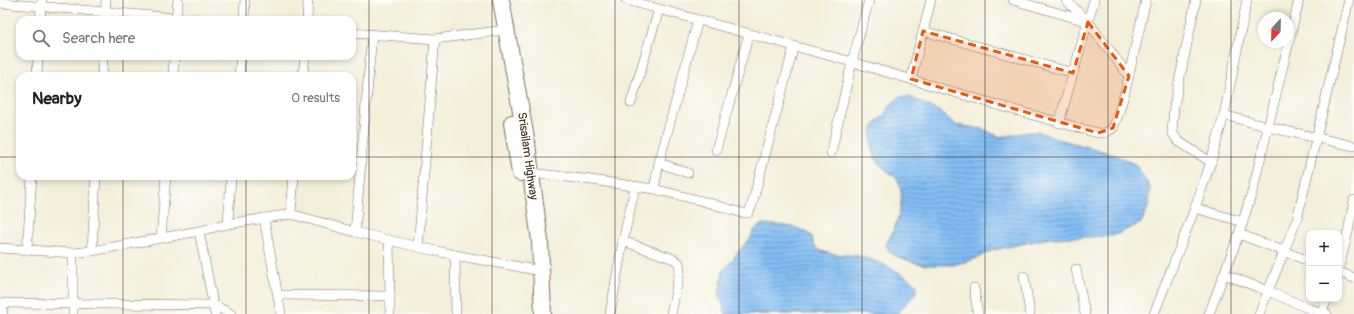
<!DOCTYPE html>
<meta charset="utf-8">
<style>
:root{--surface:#fff;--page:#f6f6f6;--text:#222;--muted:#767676;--line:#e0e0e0}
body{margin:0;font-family:Pangolin,sans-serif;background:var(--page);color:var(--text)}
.controls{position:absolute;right:12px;bottom:12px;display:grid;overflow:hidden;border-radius:8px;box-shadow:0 2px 6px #0003}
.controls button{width:36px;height:36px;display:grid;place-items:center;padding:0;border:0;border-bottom:1px solid var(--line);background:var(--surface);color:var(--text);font:20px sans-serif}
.compass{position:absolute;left:1258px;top:12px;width:36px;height:36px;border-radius:50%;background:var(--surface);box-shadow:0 2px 6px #0003;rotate:202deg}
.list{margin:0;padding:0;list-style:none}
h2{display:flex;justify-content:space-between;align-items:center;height:52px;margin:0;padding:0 16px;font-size:17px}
h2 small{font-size:13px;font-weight:400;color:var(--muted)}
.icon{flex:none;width:22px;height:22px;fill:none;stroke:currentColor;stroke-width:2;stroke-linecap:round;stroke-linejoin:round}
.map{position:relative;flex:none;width:1354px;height:314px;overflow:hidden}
.search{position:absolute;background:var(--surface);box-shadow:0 2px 6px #0003;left:16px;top:16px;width:340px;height:44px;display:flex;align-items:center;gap:10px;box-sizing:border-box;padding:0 14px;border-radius:12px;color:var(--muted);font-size:15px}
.panel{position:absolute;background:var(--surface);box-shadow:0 2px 6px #0003;left:16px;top:72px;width:340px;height:108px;border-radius:12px}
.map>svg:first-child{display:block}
</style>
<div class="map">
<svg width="1354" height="314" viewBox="0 0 1354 314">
<defs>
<pattern id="water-rules" width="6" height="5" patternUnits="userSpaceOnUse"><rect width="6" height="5" fill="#82bdf4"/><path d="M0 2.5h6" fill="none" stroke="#6c9ac5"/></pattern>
</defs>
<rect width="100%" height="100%" fill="#fdfcf7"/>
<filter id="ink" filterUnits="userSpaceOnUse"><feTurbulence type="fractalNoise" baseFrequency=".025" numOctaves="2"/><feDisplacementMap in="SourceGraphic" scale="8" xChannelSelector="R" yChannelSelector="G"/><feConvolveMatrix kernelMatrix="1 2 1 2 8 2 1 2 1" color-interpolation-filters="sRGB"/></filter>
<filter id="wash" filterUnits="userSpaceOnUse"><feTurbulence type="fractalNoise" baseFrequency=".012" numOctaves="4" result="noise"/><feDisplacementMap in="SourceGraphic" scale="16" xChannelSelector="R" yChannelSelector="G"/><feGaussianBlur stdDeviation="0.9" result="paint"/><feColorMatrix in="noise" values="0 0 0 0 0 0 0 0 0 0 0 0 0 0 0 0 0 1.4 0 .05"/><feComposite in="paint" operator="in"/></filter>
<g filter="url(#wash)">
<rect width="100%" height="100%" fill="#f3efda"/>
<g fill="url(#water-rules)" stroke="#5e7489">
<path d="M900,97H910L919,101L942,113L956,125L983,129L1000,137L1029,132H1039L1058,139L1110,153L1124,159L1136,165L1150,187L1149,205L1141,223L1113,236L1050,238L993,250L975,259L953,265H926L913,262L897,257L889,251L886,245C895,228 905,206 900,186C897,173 887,173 880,165C873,157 869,139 872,130C875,123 880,120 884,115C889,108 892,102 900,97Z"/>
<path d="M762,224C777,225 800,225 812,236C813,241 813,246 818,249C829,256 846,254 858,256C878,260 901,272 917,285L916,293L897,314H726L719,294L723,271L734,258L736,254L750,239L754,230Z"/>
</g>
</g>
<g filter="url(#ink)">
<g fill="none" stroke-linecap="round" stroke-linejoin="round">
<defs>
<g id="minor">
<path d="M626,0L852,62L1018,111L1098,133H1105L1113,128L1118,115L1125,92L1146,0"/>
<path d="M1013,0L1086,21"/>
<path d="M1066,0L1088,22L1129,76"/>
<path d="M1196,0L1174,106L1172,132L1178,141L1211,162"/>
<path d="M0,3L200,20"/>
<path d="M40,20L42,0"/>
<path d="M105,20L106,0"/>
<path d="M176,20L178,0"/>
<path d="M244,20L245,0"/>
<path d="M307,20L308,0"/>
<path d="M923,31L1073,73"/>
<path d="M352,33L435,39L506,30"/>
<path d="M37,76L38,56"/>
<path d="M102,76L103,56"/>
<path d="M173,76L174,56"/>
<path d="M239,76L241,56"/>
<path d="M303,76L305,56"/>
<path d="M911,79L931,0"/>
<path d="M631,103L659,9"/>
<path d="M1224,115L1268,127L1354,146"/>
<path d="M1059,123L1094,0"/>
<path d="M716,150L749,34"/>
<path d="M831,153L852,62L869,0"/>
<path d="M659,163L688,173"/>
<path d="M531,173L584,179L654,189L659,163L698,20"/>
<path d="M654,189L706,202L742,213H748L751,208L794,46"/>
<path d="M1195,208L1243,222"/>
<path d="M291,214L294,176"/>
<path d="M264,218L281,314"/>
<path d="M228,224L231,176"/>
<path d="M199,231L215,314"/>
<path d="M355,232L372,34"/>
<path d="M1239,234L1309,261"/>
<path d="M161,238L166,176"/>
<path d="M389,240L390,296"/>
<path d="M623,241L674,259L679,263L680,270L671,314"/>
<path d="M418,247L435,39"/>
<path d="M0,248L73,253L92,251L199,231L228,224L291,214L355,232L418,247L455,255L541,271"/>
<path d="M27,250L32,176"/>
<path d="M92,251L96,176"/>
<path d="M455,255L456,314"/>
<path d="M1339,267L1348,232L1354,200"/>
<path d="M1076,269L1085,314"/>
<path d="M1339,272L1354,278"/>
<path d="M1224,274L1268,291L1310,309L1327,314"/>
<path d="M1024,276L1030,314"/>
<path d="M974,288L978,314"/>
<path d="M278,295L390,296V314"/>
<path d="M0,303L214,305L231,314"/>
<path d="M2,303L3,314"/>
<path d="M1322,312L1327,299"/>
<path d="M73,314V253"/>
<path d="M610,314L623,241L635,187"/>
<path d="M1154,314L1195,208L1211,162L1224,115L1247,0"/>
<path d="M1209,314L1239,234L1253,189L1299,0"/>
<path d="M1259,314L1297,219L1349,0"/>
</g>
<g id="trunk">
<path d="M501,0L527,144L540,241L543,314"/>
<path d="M512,123L520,173"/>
</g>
</defs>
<use href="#minor" stroke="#7b6f60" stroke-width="10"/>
<use href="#trunk" stroke="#7b6f60" stroke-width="18"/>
<use href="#minor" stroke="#fff" stroke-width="9"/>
<use href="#trunk" stroke="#fff" stroke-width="16"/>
</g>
</g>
<path fill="#e8590c" fill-opacity="0.2" stroke="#e8590c" stroke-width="3" stroke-dasharray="8 5" stroke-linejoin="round" d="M1088,22L1129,76L1113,128L1098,133L911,79L923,31L1073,73Z"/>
<path fill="none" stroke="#3b2a1e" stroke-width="1" stroke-opacity="0.55" d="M123,0V20M246,0V20M369,0V314M492,0V314M615,0V314M739,0V314M862,0V314M985,0V314M1108,0V314M1231,0V314M123,56V76M246,56V76M0,157H20M352,157H1354M123,176V314M246,176V314"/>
<g text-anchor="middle" stroke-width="3.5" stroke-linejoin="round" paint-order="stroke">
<g font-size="12" fill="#3b2a1e" stroke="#fdfcf7">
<text transform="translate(528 156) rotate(82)" y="4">Srisailam Highway</text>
</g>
</g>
</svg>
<div class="controls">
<button>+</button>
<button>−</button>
</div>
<svg class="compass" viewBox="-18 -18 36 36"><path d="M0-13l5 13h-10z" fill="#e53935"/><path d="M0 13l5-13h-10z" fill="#767676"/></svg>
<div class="search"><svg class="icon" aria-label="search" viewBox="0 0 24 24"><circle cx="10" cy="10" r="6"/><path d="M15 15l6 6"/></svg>Search here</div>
<section class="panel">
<h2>Nearby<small>0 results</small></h2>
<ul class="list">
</ul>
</section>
</div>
